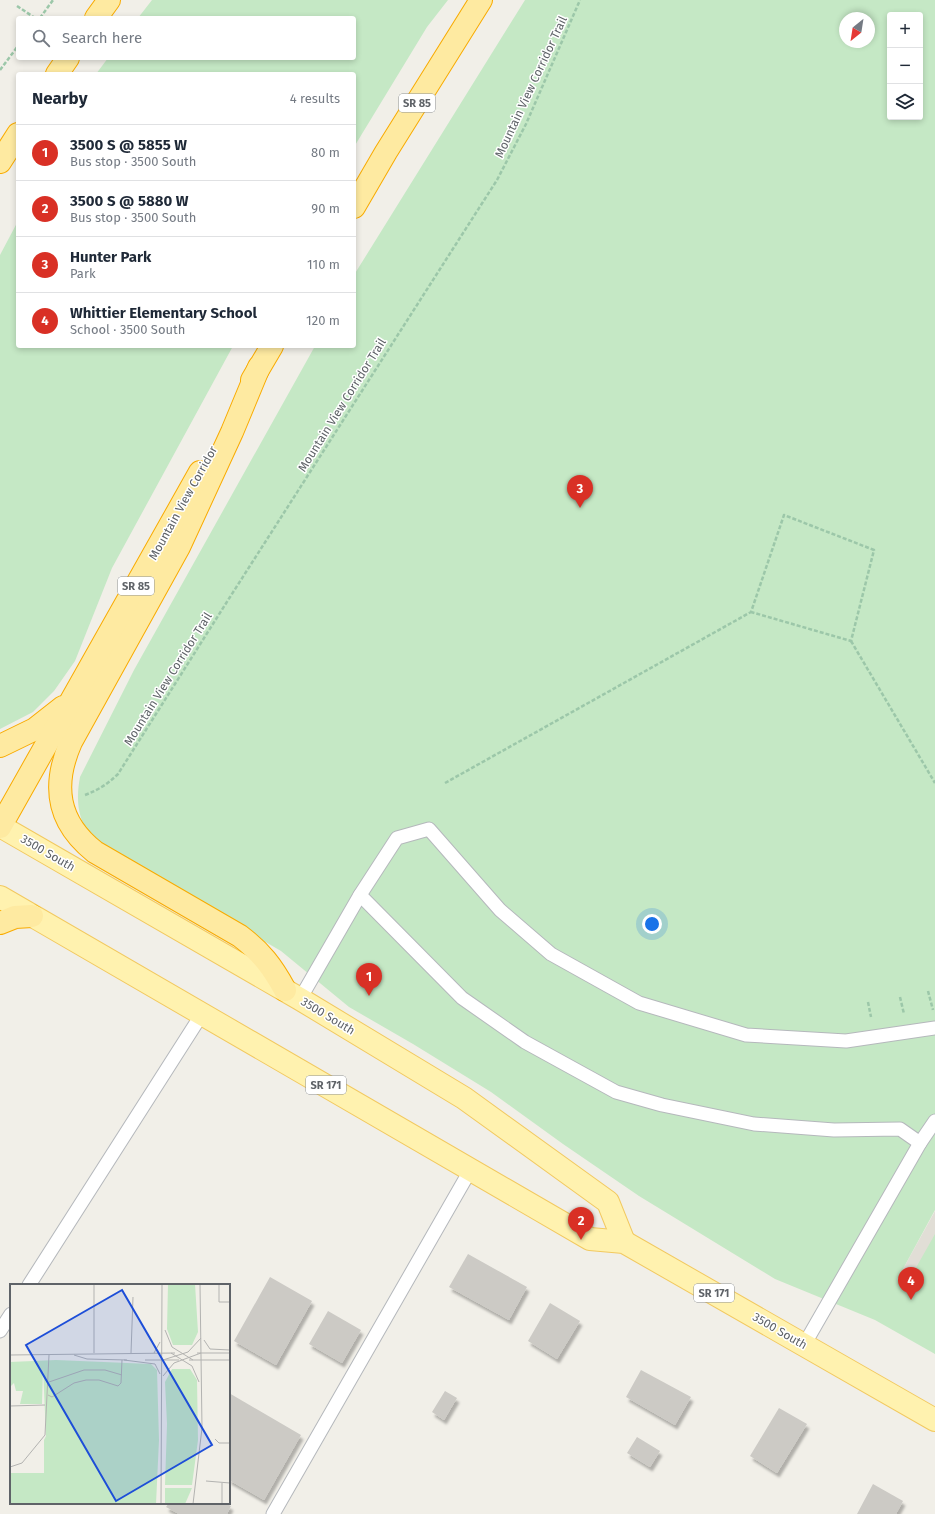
<!DOCTYPE html>
<meta charset="utf-8">
<style>
:root{--surface:#fff;--page:#f6f6f7;--text:#1f2937;--muted:#747a83;--line:#e0e1e3;--accent:#d93025}
body{margin:0;font-family:"Fira Sans",sans-serif;background:var(--page);color:var(--text)}
.controls{position:absolute;right:12px;top:12px;display:grid;overflow:hidden;border-radius:4px;box-shadow:0 2px 6px #0003}
.controls button{width:36px;height:36px;display:grid;place-items:center;padding:0;border:0;border-bottom:1px solid var(--line);background:var(--surface);color:var(--text);font:20px sans-serif}
.compass{position:absolute;left:839px;top:12px;width:36px;height:36px;border-radius:50%;background:var(--surface);box-shadow:0 2px 6px #0003;rotate:210deg}
.you{position:absolute;left:652px;top:924px;width:14px;height:14px;margin:-10px;border:3px solid #fff;border-radius:50%;background:#1a73e8;box-shadow:0 0 0 6px #1a73e833}
.badge{display:grid;place-items:center;width:26px;height:26px;border-radius:50%;background:var(--accent);color:#fff;font-size:13px;font-weight:700}
.pin{position:absolute;translate:-50% -33px;filter:drop-shadow(0 1px 2px #0008)}
.pin::after{content:'';position:absolute;top:21px;width:14px;height:12px;background:inherit;clip-path:polygon(0 0,100% 0,50% 100%)}
.list{margin:0;padding:0;list-style:none}
h2{display:flex;justify-content:space-between;align-items:center;height:52px;margin:0;padding:0 16px;font-size:17px}
h2 small{font-size:13px;font-weight:400;color:var(--muted)}
.list li{display:grid;grid-template-columns:26px 1fr auto;gap:12px;align-items:center;box-sizing:border-box;height:56px;padding:0 16px;border-top:1px solid var(--line)}
.list b{display:block;font-size:15px;white-space:nowrap}
.list p{margin:0;font-size:13px;white-space:nowrap;color:var(--muted)}
.list em{font-size:13px;font-style:normal;color:var(--muted)}
.icon{flex:none;width:22px;height:22px;fill:none;stroke:currentColor;stroke-width:2;stroke-linecap:round;stroke-linejoin:round}
.map{position:relative;flex:none;width:935px;height:1514px;overflow:hidden}
.search{position:absolute;background:var(--surface);box-shadow:0 2px 6px #0003;left:16px;top:16px;width:340px;height:44px;display:flex;align-items:center;gap:10px;box-sizing:border-box;padding:0 14px;border-radius:4px;color:var(--muted);font-size:15px}
.panel{position:absolute;background:var(--surface);box-shadow:0 2px 6px #0003;left:16px;top:72px;width:340px;height:276px;border-radius:4px}
.map>svg:first-child{display:block}
</style>
<div class="map">
<svg width="935" height="1514" viewBox="0 0 935 1514">
<defs>
<filter id="shadow"><feDropShadow dx="2.5" dy="4.5" stdDeviation="1" flood-color="#0004"/></filter>
</defs>
<rect width="100%" height="100%" fill="#f1efe8"/>
<path fill="#e1ded6" d="M935,1211V1354L897,1280Z"/>
<g fill="#c5e8c5" fill-rule="evenodd">
<path d="M152,0H448L427,27L354,147V74H96L108,58H354V18H138Z"/>
<path d="M525,0H935V1210L897,1280L913,1273L935,1234V1354L875,1320L775,1279L639,1196L563,1144L491,1092L413,1044L349,1007L281,951L111,852C105,847 97,842 91,836C77,819 76,798 80,777L134,670L315,346H354V275ZM890,15H920V117H890ZM845,18H869V42H845Z"/>
<path d="M18,221V346H233L112,568L75,661L54,691L33,712L0,729V255Z"/>
</g>
<g fill="#cccac5" filter="url(#shadow)">
<path d="M468,1254L527,1287L509,1320L449,1287Z"/>
<path d="M270,1277L312,1301L276,1365L234,1341Z"/>
<path d="M550,1303L580,1321L557,1359L528,1341Z"/>
<path d="M328,1311L361,1330L342,1363L309,1344Z"/>
<path d="M641,1370L691,1397L675,1425L626,1397Z"/>
<path d="M445,1391L457,1398L444,1420L432,1412Z"/>
<path d="M229,1393L301,1435L264,1500L229,1480Z"/>
<path d="M779,1408L807,1424L777,1473L750,1456Z"/>
<path d="M637,1437L660,1451L650,1467L627,1453Z"/>
<path d="M873,1484L903,1501L896,1514H857Z"/>
<path d="M169,1503H225L231,1506L227,1514H179L166,1507Z"/>
</g>
<g fill="none" stroke-linecap="round" stroke-linejoin="round">
<defs>
<g id="service">
<path d="M360,895L462,998L525,1042L616,1092L662,1105L754,1124L834,1130L900,1129L920,1143"/>
<path d="M300,999L360,895L397,838L429,829L500,910L551,954L639,1003L746,1035L846,1041L935,1028"/>
<path d="M29,1285L202,1014"/>
<path d="M0,1331L11,1314"/>
<path d="M804,1345L920,1143L935,1121"/>
<path d="M273,1514L471,1169"/>
</g>
<g id="primary">
<path d="M0,826L300,999L464,1098L608,1202L624,1242"/>
<path d="M0,897L590,1239L624,1242L935,1420"/>
</g>
<g id="trunk">
<path d="M96,18L109,0"/>
<path d="M57,74L68,58"/>
<path d="M0,162L18,134"/>
<path d="M354,207L386,152L481,0"/>
<path d="M259,367L232,432L179,547L71,742C52,785 57,822 95,852L240,936C261,952 272,966 285,990"/>
<path d="M252,380L272,346"/>
<path d="M0,746L35,729L63,707"/>
<path d="M0,827L200,472"/>
<path d="M0,923L15,917L32,916"/>
</g>
</defs>
<use href="#service" stroke="#b5b8bc" stroke-width="15"/>
<use href="#primary" stroke="#f2c960" stroke-width="24"/>
<use href="#trunk" stroke="#f9ab00" stroke-width="24"/>
<g stroke="#9cc7a9" stroke-width="2.5" stroke-dasharray="4 2" stroke-linecap="butt">
<path d="M17,6L35,18"/>
<path d="M40,18L53,0"/>
<path d="M0,70L18,46"/>
<path d="M851,641L935,783"/>
<path d="M445,783L751,612L784,515L874,550L851,641L751,612"/>
<path d="M85,795C98,790 108,784 118,774L230,597L497,180L526,124L580,0"/>
<path d="M928,991L933,1010"/>
<path d="M900,997L904,1014"/>
<path d="M868,1002L871,1017"/>
</g>
<use href="#service" stroke="#fff" stroke-width="13"/>
<use href="#primary" stroke="#fff2af" stroke-width="22"/>
<use href="#trunk" stroke="#feeaa1" stroke-width="22"/>
</g>
<g text-anchor="middle" stroke-width="3" stroke-linejoin="round" paint-order="stroke">
<g fill="#fff" stroke="#8f9295" stroke-width="1">
<rect x="399" y="94" width="36" height="18" rx="3"/>
<rect x="118" y="577" width="36" height="18" rx="3"/>
<rect x="306" y="1076" width="40" height="18" rx="3"/>
<rect x="694" y="1284" width="40" height="18" rx="3"/>
</g>
<g font-size="11" font-weight="bold" fill="#5f6368">
<text x="417" y="107">SR 85</text>
<text x="136" y="590">SR 85</text>
<text x="326" y="1089">SR 171</text>
<text x="714" y="1297">SR 171</text>
</g>
<g font-size="12" fill="#5f6368" stroke="#fff">
<text transform="translate(531 87) rotate(-65)" y="4">Mountain View Corridor Trail</text>
<text transform="translate(342 405) rotate(-58)" y="4">Mountain View Corridor Trail</text>
<text transform="translate(183 503) rotate(-61)" y="4">Mountain View Corridor</text>
<text transform="translate(168 679) rotate(-58)" y="4">Mountain View Corridor Trail</text>
<text transform="translate(48 853) rotate(30)" y="4">3500 South</text>
<text transform="translate(328 1016) rotate(31)" y="4">3500 South</text>
<text transform="translate(780 1331) rotate(30)" y="4">3500 South</text>
</g>
</g>
<g transform="translate(10 1284)">
<rect width="220" height="220" fill="#f1efe8"/>
<path d="M158,0H185L188,48L182,61H163L157,45ZM46,76L141,80L147,86L149,156L146,220H0V189H34V156L36,152L33,84L32,120H10L13,107H6L4,99L0,103V78ZM162,85H180L187,96L188,156L182,201H155L157,140L155,98ZM155,204H182L175,220H155Z" fill="#c5e8c5"/>
<path fill="none" stroke="#b3b3b1" stroke-width="1" d="M84,0V69M209,0V18H220M155,46L162,63L183,76M194,56L200,65L220,66M121,69L123,13M144,69L150,58M161,69L182,82L189,98M187,69H220M0,71L165,69M64,71L77,75L117,76M114,76L145,80L150,90M135,76H169M153,76L178,68L191,54M179,76H220M153,92L164,79L191,69M39,98L74,86H95L112,91M38,111L42,113L64,99L76,96H89L108,102L111,99L112,76M0,122L35,121M205,155L209,159H220M0,183L12,179L35,151L39,71M196,197L220,199M212,199V220M151,220L152,0M183,220L192,144L190,0"/>
<path fill="#1d4ed8" fill-opacity="0.15" stroke="#1d4ed8" stroke-width="2" d="M112,6L202,161L106,217L16,61Z"/>
<rect width="220" height="220" fill="none" stroke="#5f6368" stroke-width="2"/>
</g>
</svg>
<div class="controls">
<button>+</button>
<button>−</button>
<button><svg class="icon" aria-label="layers" viewBox="0 0 24 24"><path d="M12 4l9 5-9 5-9-5zM3 14l9 5 9-5"/></svg></button>
</div>
<svg class="compass" viewBox="-18 -18 36 36"><path d="M0-13l5 13h-10z" fill="#e53935"/><path d="M0 13l5-13h-10z" fill="#747a83"/></svg>
<div class="you"></div>
<div class="pin badge" style="left:369px;top:996px">1</div>
<div class="pin badge" style="left:581px;top:1240px">2</div>
<div class="pin badge" style="left:580px;top:508px">3</div>
<div class="pin badge" style="left:911px;top:1300px">4</div>
<div class="search"><svg class="icon" aria-label="search" viewBox="0 0 24 24"><circle cx="10" cy="10" r="6"/><path d="M15 15l6 6"/></svg>Search here</div>
<section class="panel">
<h2>Nearby<small>4 results</small></h2>
<ul class="list">
<li><span class="badge">1</span><div><b>3500 S @ 5855 W</b><p>Bus stop · 3500 South</p></div><em>80 m</em></li>
<li><span class="badge">2</span><div><b>3500 S @ 5880 W</b><p>Bus stop · 3500 South</p></div><em>90 m</em></li>
<li><span class="badge">3</span><div><b>Hunter Park</b><p>Park</p></div><em>110 m</em></li>
<li><span class="badge">4</span><div><b>Whittier Elementary School</b><p>School · 3500 South</p></div><em>120 m</em></li>
</ul>
</section>
</div>
